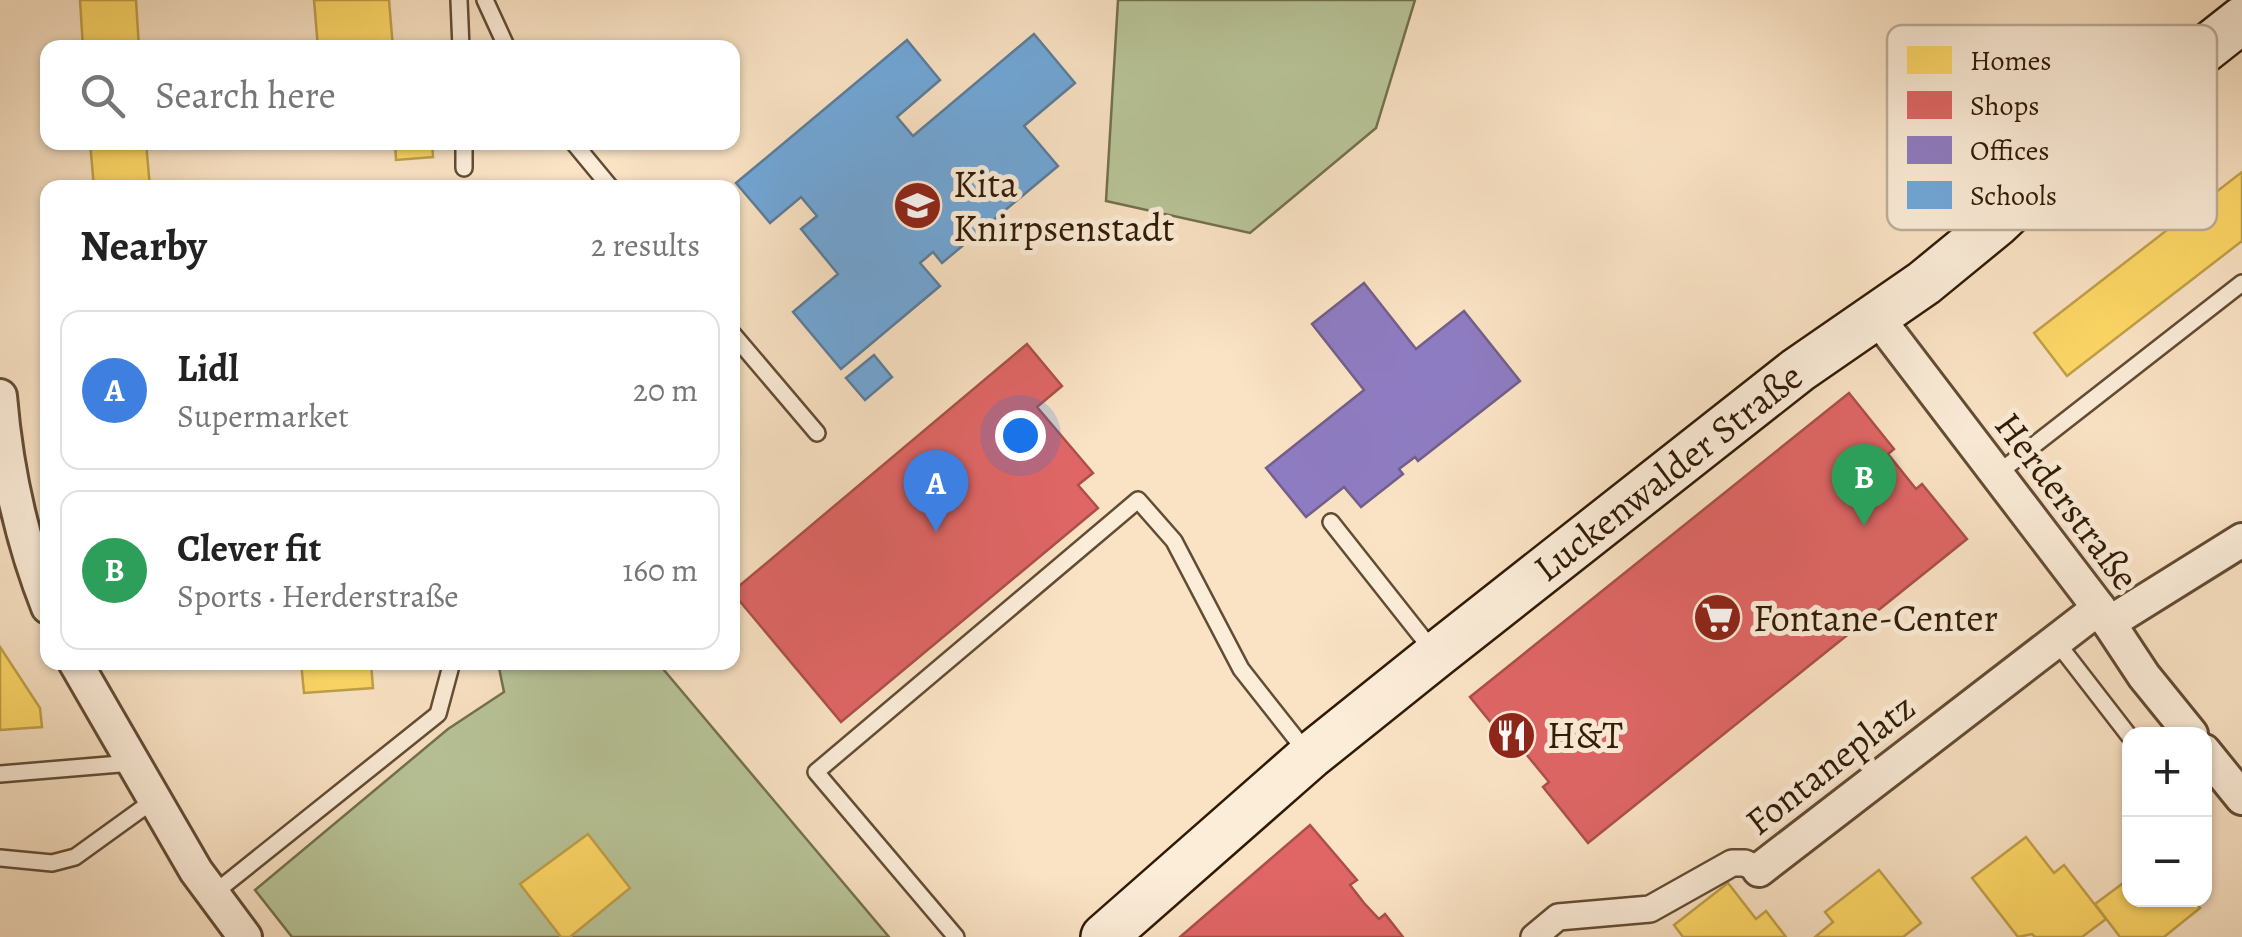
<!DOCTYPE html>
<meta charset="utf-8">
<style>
:root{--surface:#fff;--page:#f2f2f2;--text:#222;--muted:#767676;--line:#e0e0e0;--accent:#8f2418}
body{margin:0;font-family:Alegreya,serif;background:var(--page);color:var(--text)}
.controls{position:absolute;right:30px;bottom:30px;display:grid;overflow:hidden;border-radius:20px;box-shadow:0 2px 8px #0004}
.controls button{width:90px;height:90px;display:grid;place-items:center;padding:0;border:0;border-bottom:2px solid var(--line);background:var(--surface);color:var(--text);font:50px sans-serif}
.you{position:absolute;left:1020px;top:435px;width:35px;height:35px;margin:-25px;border:8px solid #fff;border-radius:50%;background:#1a73e8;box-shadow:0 0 0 15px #1a73e833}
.badge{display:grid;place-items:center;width:65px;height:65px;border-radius:50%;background:var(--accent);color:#fff;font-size:32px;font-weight:700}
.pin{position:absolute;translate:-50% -82px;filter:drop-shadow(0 2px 5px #0008)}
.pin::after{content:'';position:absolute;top:52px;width:35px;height:30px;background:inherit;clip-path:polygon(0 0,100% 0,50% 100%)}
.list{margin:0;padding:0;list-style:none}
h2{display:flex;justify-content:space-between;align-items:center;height:130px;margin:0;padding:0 40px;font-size:42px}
h2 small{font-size:32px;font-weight:400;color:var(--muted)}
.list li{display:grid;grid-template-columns:65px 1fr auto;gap:30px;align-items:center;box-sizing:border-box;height:160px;margin:0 20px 20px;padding:0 20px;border:2px solid var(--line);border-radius:20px}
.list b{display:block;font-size:38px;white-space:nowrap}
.list p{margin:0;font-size:32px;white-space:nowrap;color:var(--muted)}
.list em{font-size:32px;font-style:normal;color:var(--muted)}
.icon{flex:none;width:55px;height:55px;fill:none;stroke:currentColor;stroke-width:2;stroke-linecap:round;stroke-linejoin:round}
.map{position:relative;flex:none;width:2242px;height:937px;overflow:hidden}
.search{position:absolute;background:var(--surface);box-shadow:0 2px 8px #0004;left:40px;top:40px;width:700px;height:110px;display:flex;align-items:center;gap:25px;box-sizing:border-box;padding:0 35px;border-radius:20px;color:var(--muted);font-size:38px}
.panel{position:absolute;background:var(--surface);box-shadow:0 2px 8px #0004;left:40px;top:180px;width:700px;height:490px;border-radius:20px}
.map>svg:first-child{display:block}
</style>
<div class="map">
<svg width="2242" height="937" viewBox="0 0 2242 937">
<rect width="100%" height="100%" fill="#fae3c5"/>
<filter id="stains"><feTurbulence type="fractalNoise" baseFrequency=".002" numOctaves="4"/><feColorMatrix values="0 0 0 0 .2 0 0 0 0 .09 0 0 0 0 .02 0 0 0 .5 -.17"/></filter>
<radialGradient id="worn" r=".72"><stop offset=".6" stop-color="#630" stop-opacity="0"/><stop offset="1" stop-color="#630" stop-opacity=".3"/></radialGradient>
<g fill="#b8c599" stroke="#74704e" stroke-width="2.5">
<path d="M1118,0H1415L1376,128L1250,233L1106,201Z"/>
<path d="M498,663H658L889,937H292L255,890L448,729L504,692Z"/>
</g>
<g fill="#ffd966" stroke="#c1a049" stroke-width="2.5">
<path d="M80,0H136L139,48H83Z"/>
<path d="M314,0H389L393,48H318Z"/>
<path d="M90,142H146L150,188H94Z"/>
<path d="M395,142H432L433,157L396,160Z"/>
<path d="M2242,172V241L2067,376L2034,333Z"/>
<path d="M0,647L40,708L42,727L0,730Z"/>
<path d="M301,662H371L373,688L304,693Z"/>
<path d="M588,834L630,888L570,937H561L520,884Z"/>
<path d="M2026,837L2054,873L2064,865L2106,919L2082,937H2035L2032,934L2018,937L1972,878Z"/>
<path d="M1879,870L1921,923L1903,937H1815L1833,922L1825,912Z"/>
<path d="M2130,878V900H2194L2200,908L2164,937H2120L2095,904Z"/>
<path d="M1728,883L1756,919L1766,911L1786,937H1683L1674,925Z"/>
</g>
<g fill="#e06666" stroke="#ac4f49" stroke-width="2.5">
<path d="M1027,344L1062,386L1037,407L1093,473L1078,485L1098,508L841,722L732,592Z"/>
<path d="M1849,393L1894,449L1888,454L1916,489L1922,484L1967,539L1588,843L1543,787L1549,782L1521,748L1515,752L1470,697Z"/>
<path d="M1310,825L1357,880L1350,885L1364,903L1379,919L1385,914L1403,937H1180Z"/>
</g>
<path fill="#8e7cc3" stroke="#725f8a" stroke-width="2.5" d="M1364,283L1416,349L1464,311L1520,381L1418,461L1415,457L1399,469L1403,474L1361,507L1344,487L1306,517L1266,468L1364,390L1312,324Z"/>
<g fill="#6fa8dc" stroke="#5c7d9b" stroke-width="2.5">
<path d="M1034,34L1075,83L1024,126L1058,166L942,263L933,252L920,263L940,286L841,369L793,312L838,274L801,229L817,216L801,197L770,223L736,183L907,40L940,80L897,117L913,136Z"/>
<path d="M874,355L892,377L865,400L846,378Z"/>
</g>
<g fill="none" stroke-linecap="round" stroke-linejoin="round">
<defs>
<g id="service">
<path d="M459,0L461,48"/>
<path d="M485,0L507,48"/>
<path d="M464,142V168"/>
<path d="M573,142L611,188"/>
<path d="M732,333L817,433"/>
<path d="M1997,474L2242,283"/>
<path d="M1331,522L1433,651"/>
<path d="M2055,640L2130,737"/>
<path d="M0,774L132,763"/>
<path d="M0,858L52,863L75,857L154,800"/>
<path d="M213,894L438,714L452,662"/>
<path d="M956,937L816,772L1138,500L1174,541L1241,669L1308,754"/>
</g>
<path id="pedestrian" d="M1534,937L1558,917L1650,909L1732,863H1745L1759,870"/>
<g id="minor">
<path d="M1877,317L2099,608L2144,676L2191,734"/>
<path d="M0,396C6,468 21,539 48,607"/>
<path d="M2109,623L2242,540"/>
<path d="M75,662L196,871L245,937"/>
<path d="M2204,751L2242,798"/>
<path d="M1759,870L2099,608"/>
</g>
<path id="secondary" d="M1104,937L1310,756L1436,655L1798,370L1924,283L1996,224L2062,162L2242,20"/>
</defs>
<use href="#service" stroke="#634c34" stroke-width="20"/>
<use href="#pedestrian" stroke="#634c34" stroke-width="30"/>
<use href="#minor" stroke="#634c34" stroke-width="38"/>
<use href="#secondary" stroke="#311a04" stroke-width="50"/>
<use href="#service" stroke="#fcedd9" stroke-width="15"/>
<use href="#pedestrian" stroke="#fcedd9" stroke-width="25"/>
<use href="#minor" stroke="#fcedd9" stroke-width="32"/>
<use href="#secondary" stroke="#fcedd9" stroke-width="45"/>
</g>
<defs>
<symbol id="school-disc" viewBox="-11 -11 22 22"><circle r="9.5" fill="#8f2418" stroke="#fcedd9"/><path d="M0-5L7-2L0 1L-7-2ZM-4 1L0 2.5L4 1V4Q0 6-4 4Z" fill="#fff"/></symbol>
<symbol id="supermarket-disc" viewBox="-11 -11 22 22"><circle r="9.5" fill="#8f2418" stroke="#fcedd9"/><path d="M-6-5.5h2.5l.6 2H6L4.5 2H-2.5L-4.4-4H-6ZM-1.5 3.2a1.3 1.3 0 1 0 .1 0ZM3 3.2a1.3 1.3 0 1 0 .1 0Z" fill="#fff"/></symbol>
<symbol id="restaurant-disc" viewBox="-11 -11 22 22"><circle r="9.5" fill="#8f2418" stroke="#fcedd9"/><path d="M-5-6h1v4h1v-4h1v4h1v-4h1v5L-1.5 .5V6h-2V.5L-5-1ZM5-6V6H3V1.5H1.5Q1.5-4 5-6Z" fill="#fff"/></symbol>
</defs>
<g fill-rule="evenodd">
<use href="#school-disc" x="890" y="178" width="55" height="55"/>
<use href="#supermarket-disc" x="1690" y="590" width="55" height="55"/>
<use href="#restaurant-disc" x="1484" y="708" width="55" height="55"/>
</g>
<g text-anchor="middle" stroke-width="10" stroke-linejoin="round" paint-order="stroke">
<g font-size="38" fill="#311a04" stroke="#fcedd9" text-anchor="start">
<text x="953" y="197">Kita<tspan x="953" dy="44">Knirpsenstadt</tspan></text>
<text x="1753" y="631">Fontane-Center</text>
<text x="1547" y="748">H&amp;T</text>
</g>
<g font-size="38" fill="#311a04" stroke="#fcedd9">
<text transform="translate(1668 472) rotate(-38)" y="13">Luckenwalder Straße</text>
<text transform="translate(2067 501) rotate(53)" y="13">Herderstraße</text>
<text transform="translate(1830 764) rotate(-38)" y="13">Fontaneplatz</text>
</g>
</g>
<rect x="1887" y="25" width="330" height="205" rx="15" fill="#fcedd9" stroke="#bfae99" stroke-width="2.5"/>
<rect x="1907" y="46" width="45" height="28" fill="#ffd966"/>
<rect x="1907" y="91" width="45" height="28" fill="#e06666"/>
<rect x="1907" y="136" width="45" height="28" fill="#8e7cc3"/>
<rect x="1907" y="181" width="45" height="28" fill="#6fa8dc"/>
<g font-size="28" fill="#311a04">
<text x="1970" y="70">Homes</text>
<text x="1970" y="115">Shops</text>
<text x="1970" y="160">Offices</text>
<text x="1970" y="205">Schools</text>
</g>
<rect width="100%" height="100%" filter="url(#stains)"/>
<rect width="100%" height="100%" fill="url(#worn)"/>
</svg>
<div class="controls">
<button>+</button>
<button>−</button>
</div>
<div class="you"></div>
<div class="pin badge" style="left:936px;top:532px;background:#3f7fe0">A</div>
<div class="pin badge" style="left:1864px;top:526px;background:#2e9e5b">B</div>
<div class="search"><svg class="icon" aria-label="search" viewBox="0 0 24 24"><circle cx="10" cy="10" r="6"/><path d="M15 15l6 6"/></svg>Search here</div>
<section class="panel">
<h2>Nearby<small>2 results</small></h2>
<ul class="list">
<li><span class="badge" style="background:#3f7fe0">A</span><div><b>Lidl</b><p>Supermarket</p></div><em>20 m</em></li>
<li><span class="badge" style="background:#2e9e5b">B</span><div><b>Clever fit</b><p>Sports · Herderstraße</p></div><em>160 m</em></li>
</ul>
</section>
</div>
